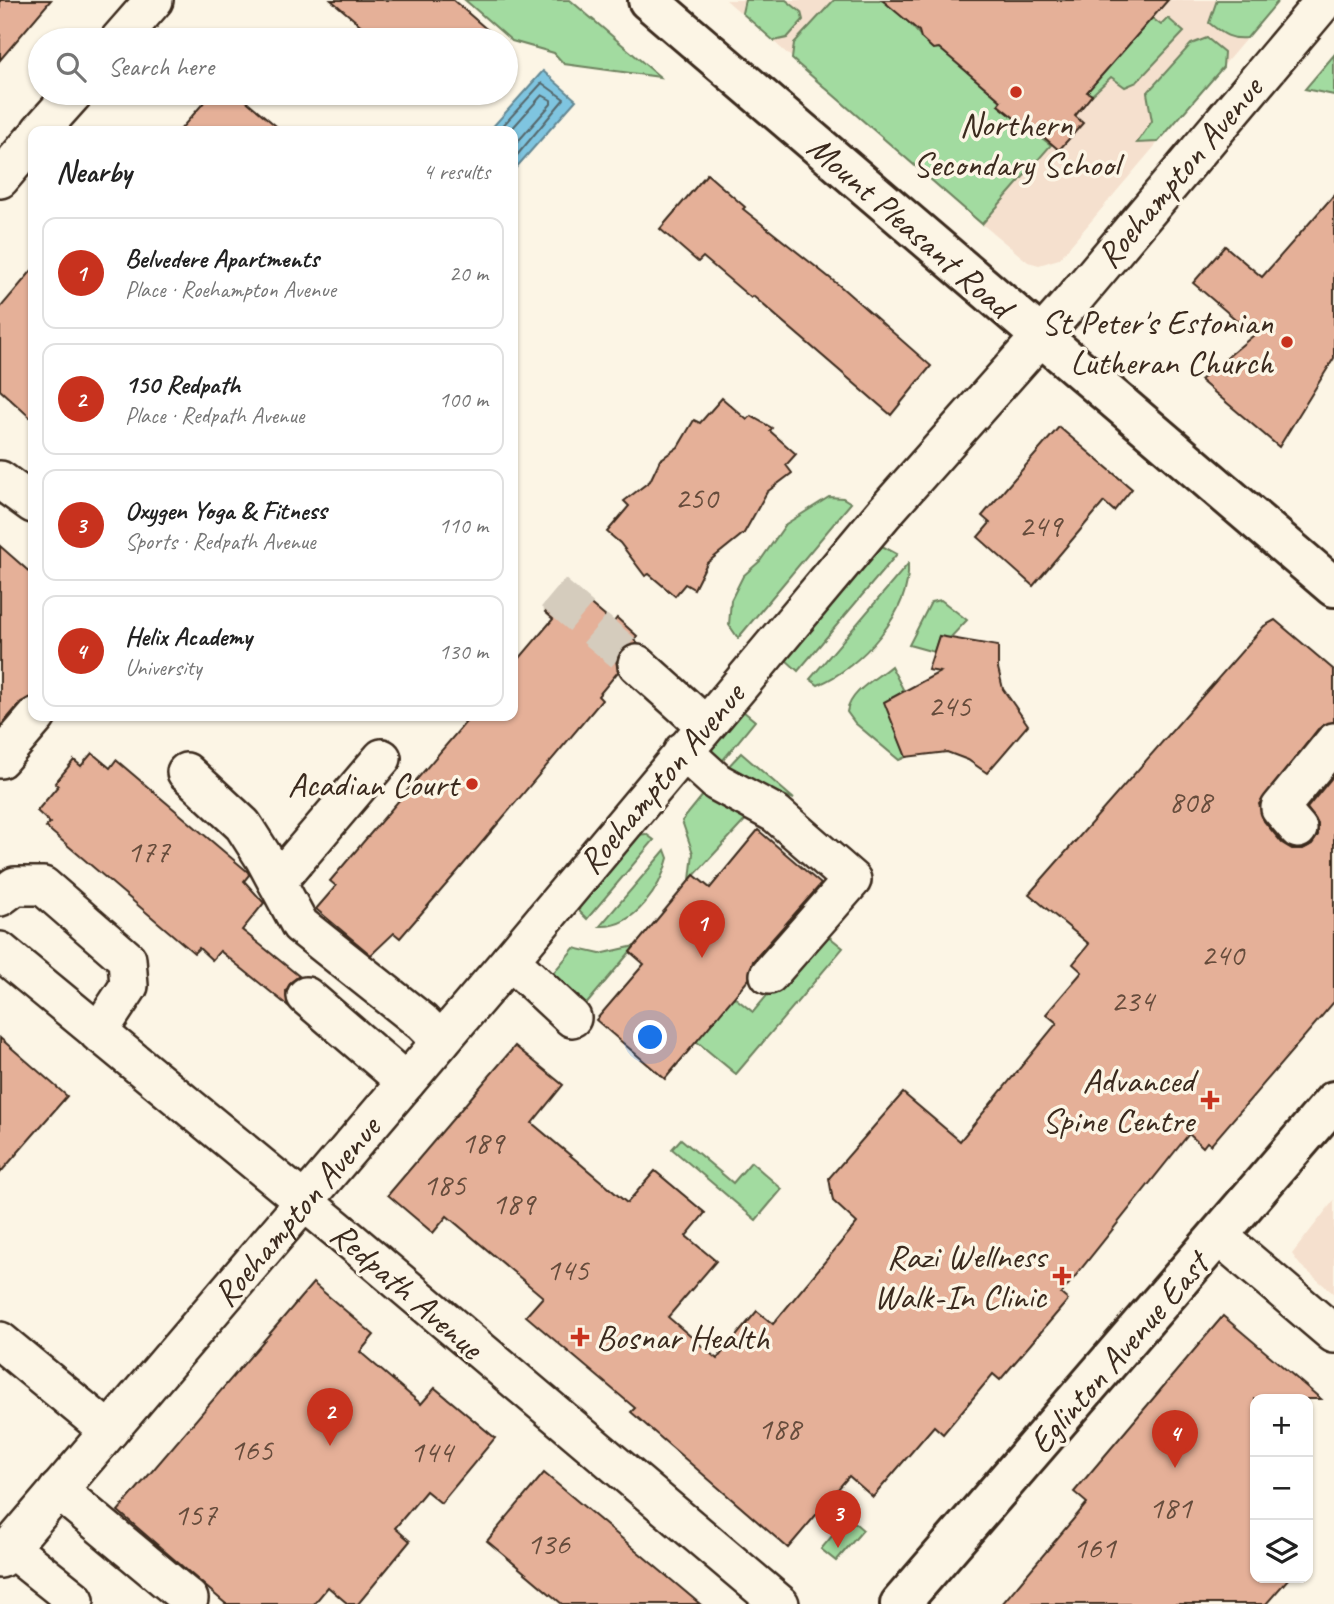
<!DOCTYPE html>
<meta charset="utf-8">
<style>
:root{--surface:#fff;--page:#f6f6f6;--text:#222;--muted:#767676;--line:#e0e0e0;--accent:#c8321e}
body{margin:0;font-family:Caveat,sans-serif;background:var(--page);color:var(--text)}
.controls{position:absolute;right:21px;bottom:21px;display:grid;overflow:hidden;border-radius:14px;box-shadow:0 2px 5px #0004}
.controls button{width:63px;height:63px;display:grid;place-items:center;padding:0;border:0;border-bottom:2px solid var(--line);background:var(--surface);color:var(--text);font:35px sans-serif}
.you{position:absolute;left:651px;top:1038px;width:24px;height:24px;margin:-18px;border:5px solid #fff;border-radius:50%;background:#1a73e8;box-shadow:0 0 0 10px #1a73e833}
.badge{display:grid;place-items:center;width:46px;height:46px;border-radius:50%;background:var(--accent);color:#fff;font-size:23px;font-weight:700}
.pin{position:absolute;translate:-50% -58px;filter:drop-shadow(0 2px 4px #0008)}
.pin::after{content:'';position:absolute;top:37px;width:24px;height:21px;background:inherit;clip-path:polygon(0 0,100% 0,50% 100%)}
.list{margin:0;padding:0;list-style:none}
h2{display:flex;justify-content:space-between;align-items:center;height:91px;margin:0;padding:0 28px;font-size:30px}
h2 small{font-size:23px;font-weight:400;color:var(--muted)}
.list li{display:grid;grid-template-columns:46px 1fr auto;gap:21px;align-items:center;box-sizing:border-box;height:112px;margin:0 14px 14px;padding:0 14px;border:2px solid var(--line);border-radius:14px}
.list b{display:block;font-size:26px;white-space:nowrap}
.list p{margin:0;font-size:23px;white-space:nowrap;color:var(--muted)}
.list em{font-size:23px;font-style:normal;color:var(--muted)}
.icon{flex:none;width:38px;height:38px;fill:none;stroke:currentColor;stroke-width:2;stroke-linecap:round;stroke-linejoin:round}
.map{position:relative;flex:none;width:1334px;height:1604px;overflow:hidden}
.search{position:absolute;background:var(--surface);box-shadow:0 2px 5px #0004;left:28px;top:28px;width:490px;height:77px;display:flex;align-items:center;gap:18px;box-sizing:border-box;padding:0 24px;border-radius:38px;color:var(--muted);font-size:26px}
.panel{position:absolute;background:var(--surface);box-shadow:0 2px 5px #0004;left:28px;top:126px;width:490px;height:595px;border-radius:14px}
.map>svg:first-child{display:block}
</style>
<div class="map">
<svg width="1334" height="1604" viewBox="0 0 1334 1604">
<rect width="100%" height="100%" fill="#fcf5e5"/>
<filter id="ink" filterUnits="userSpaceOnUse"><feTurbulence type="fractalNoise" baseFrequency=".0143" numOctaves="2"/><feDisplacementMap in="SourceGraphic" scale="14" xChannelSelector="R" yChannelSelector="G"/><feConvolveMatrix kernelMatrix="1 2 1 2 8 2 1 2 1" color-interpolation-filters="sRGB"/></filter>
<g filter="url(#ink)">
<g fill="#f5e0ce">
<path d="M726,0H1279L1059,259L1039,265L1028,262L982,224Z"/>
<path d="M1334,1200V1294L1300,1265L1292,1254Z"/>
</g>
<g fill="#a2dba0" stroke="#6e825f" stroke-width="2">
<path d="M465,0H570L660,77L564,64L554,53L512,41Z"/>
<path d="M745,0H786L801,12L803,20L787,38L774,41L742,13Z"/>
<path d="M834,0C848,0 866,0 880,0C898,4 919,37 933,49L939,48L1001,101L998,105L1051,145L982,224L792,59L794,43Z"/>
<path d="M1217,0H1279L1247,38C1229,40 1222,33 1209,23Z"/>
<path d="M1152,18L1161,25L1168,18L1184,32L1137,82L1125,87L1111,77L1092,95L1087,92Z"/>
<path d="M1207,38L1224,52L1223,67L1158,142L1137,143L1152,121L1147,93L1191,44Z"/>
<path d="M1334,55V95L1305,89Z"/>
<path d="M829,497L843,498L851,503L738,638L729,625L731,600L743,576L760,561L786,524Z"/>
<path d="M882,546L897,554L798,671L786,660Z"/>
<path d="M908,564C911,612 861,667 818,685L810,679Z"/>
<path d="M941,600L967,620L950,638L939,636L934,652L909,645L931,602Z"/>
<path d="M891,666L904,691L885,702L906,757L899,760L855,723L847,712C850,691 876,679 891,666Z"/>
<path d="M743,711L755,721L719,765L710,751Z"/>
<path d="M741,753L794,799L728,773L725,770Z"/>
<path d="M703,795L749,816L690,880L693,853L682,821Z"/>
<path d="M646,834L654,840L587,919L580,912L578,905L637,835Z"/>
<path d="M665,850L668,858C661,887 635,928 600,926Z"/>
<path d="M822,931L843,948L736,1074L690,1036L734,997L753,1012Z"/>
<path d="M635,946L584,1007L548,979L574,948L600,954Z"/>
<path d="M681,1139L733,1183L751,1162L782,1189L756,1220L672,1149Z"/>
<path d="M848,1517L863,1530L836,1561L821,1549Z"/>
</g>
<path fill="#7fc5e0" stroke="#648792" stroke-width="2" d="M543,71L576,100L513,171V131H489Z"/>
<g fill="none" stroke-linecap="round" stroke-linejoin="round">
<g stroke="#56686c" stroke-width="2">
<path d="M498,131L542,83L564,99L513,160"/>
<path d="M510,131L542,95L551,100V104L513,147"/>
</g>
</g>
<g fill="#e5b098" stroke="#3b2a1e" stroke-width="2">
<path d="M0,0H51L0,60Z"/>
<path d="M331,0H453L499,40H378Z"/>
<path d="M882,0H1168L1087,92L1092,95L1075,116L1083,123L1059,150L1040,134L1038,137L998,105L1001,101L939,48L933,49L921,38L919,31Z"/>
<path d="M212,93H237L282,131H179Z"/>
<path d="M707,174L745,207L743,209L840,286L931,366L891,415L753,296L751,298L703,257L698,262L660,229Z"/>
<path d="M1334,195V358L1279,447L1200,380L1254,335L1193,283L1225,246L1262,277Z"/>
<path d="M33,269V420L0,390V308Z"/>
<path d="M722,398L747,420L751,416L772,428L770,431L796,454L786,465L792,473L767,492L744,533L707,563L694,589L685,584L675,596L649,574L645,576L620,543L607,532L629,506L624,501L650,481L660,460L678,447L694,420L700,423Z"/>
<path d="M1059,427L1132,489L1114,511L1104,502L1033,586L978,537L990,523L982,516Z"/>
<path d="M0,546L33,575V696L21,702L0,727Z"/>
<path d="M568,585L613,623L617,618L637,636L634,640L638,644L621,651L616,660L618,672L598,696L602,700L457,872L400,938L394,933L371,955L316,909L336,886L330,881L471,716H513V666L553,619L545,612Z"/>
<path d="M1275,620L1334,670V722L1318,729L1259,804L1264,821L1282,843L1292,849H1303L1312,844L1318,835V824L1307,808L1334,775V1002L1211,1145L1207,1142L1203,1147L1189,1134L1061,1294L1068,1300L1000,1380L993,1374L943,1434L934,1426L873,1497L849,1476L788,1548L631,1412L635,1408L526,1316L543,1297L447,1216L433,1233L388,1195L515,1046L563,1085L532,1123L627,1203L655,1171L705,1213L686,1236L716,1261L668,1317L717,1359L757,1311L773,1324L857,1223L833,1201L829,1178L903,1093L960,1141L1057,1023L1046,1014L1082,972L1073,964L1089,944L1029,894L1264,626Z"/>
<path d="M939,636L998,646V668L1003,689L1028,725L987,773L968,760L947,752L906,757L884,702L940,672L928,670Z"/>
<path d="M92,753L110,768L116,760L248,872L249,875L244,881L264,903L242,930L299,976L291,982L286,991L288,1006L220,951L212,960L199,948L194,953L46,827L50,823L37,811L58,786L55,783L74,760L81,766Z"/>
<path d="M758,830L821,884L753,961L749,979L665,1079L596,1020L644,964L630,952L694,875L710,888Z"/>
<path d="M0,1038L67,1096L0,1173Z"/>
<path d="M313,1283L374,1335L360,1352L421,1404L435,1388L495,1438L441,1503L426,1491L395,1528L410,1541L358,1604H348L328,1587L314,1604H226L118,1511Z"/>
<path d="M1223,1316L1321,1399H1255V1578H1289L1266,1604H1002L1087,1503L1074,1492Z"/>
<path d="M544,1473L700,1604H562L487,1541Z"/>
</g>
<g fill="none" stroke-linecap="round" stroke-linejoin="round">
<path stroke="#d5ccbd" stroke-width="37" stroke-dasharray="37 18" stroke-linecap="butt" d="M553,593L637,664"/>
<defs>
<g id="minor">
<path d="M119,40L154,0"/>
<path d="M40,131L74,93"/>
<path d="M0,179L33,140"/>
<path d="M0,480L33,504"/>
<path d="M637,664L705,725"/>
<path d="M683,751L717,782L776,814L852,880L769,975"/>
<path d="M0,759L37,716"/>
<path d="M186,772L243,825L264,858L300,925L422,1022L441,1041"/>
<path d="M1298,829L1280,808L1334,742"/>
<path d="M277,882L382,758"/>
<path d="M0,897L15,886H43L127,959L129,986L98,1033"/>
<path d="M0,951L337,1229L780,1604"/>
<path d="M510,960L572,1018"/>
<path d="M306,996L406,1082"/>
<path d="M1219,1236L1334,1334"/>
<path d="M0,1341L109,1431"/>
<path d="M58,1490L189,1599"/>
<path d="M10,1548L75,1600L72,1604"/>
<path id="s1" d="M0,1559L510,960L884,513L1073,300L1325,0"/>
</g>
<g id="major">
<path d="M648,0L1334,587"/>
<path d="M900,1604L1334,1101"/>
</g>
</defs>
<use href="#minor" stroke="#3b2a1e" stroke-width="42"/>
<use href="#major" stroke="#3b2a1e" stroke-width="44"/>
<use href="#minor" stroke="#fcf5e5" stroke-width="37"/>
<use href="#major" stroke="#fcf5e5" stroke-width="38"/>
</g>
</g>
<g fill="#c8321e" stroke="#fcf5e5" stroke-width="2.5">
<circle cx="1016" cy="92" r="7"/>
<circle cx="1287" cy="342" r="7"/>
<circle cx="472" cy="784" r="7"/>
<path d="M1206.5 1089.5h7v7h7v7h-7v7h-7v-7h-7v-7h7z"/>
<path d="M1058.5 1265.5h7v7h7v7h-7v7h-7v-7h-7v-7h7z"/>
<path d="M576.5 1326.5h7v7h7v7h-7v7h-7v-7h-7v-7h7z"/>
</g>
<g text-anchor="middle" stroke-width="7" stroke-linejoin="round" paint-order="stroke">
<g font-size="32" fill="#664c3c">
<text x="696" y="508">250</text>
<text x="1040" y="536">249</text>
<text x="949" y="716">245</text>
<text x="1190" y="812">808</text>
<text x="148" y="862">177</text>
<text x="1222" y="965">240</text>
<text x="1132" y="1011">234</text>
<text x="482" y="1153">189</text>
<text x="444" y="1195">185</text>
<text x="513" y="1214">189</text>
<text x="567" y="1280">145</text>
<text x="779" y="1439">188</text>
<text x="251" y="1460">165</text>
<text x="431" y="1462">144</text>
<text x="1170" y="1518">181</text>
<text x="195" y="1525">157</text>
<text x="548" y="1554">136</text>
<text x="1094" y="1558">161</text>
</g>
<g font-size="35" fill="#3b2a1e" stroke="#fcf5e5" text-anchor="end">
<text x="1016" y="136" text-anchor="middle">Northern<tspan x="1016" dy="40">Secondary School</tspan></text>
<text x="1273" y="334">St Peter's Estonian<tspan x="1273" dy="40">Lutheran Church</tspan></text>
<text x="458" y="796">Acadian Court</text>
<text x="1194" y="1092">Advanced<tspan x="1194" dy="40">Spine Centre</tspan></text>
<text x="1046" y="1268">Razi Wellness<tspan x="1046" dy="40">Walk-In Clinic</tspan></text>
<text x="596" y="1349" text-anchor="start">Bosnar Health</text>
</g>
<g font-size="35" fill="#3b2a1e" stroke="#fcf5e5">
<text transform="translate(1179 172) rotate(-50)" y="12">Roehampton Avenue</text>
<text transform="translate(910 226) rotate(41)" y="12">Mount Pleasant Road</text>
<text transform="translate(661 778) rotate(-50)" y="12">Roehampton Avenue</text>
<text dy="12" stroke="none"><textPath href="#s1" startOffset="457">Roehampton Avenue</textPath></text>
<text transform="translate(407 1290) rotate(41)" y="12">Redpath Avenue</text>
<text transform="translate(1118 1353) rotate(-49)" y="12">Eglinton Avenue East</text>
</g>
</g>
</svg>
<div class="controls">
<button>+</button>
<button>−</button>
<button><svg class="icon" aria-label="layers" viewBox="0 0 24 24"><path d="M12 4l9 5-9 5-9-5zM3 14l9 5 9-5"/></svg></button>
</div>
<div class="you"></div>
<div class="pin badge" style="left:702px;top:958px">1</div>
<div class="pin badge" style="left:330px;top:1446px">2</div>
<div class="pin badge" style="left:838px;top:1548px">3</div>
<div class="pin badge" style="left:1175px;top:1468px">4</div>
<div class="search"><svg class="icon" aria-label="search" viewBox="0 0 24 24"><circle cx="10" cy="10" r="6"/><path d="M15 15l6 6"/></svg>Search here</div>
<section class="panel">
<h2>Nearby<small>4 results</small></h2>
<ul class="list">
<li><span class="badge">1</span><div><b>Belvedere Apartments</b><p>Place · Roehampton Avenue</p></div><em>20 m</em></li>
<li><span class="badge">2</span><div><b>150 Redpath</b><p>Place · Redpath Avenue</p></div><em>100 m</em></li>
<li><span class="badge">3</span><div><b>Oxygen Yoga &amp; Fitness</b><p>Sports · Redpath Avenue</p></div><em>110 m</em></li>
<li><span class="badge">4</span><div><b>Helix Academy</b><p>University</p></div><em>130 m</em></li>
</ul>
</section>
</div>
